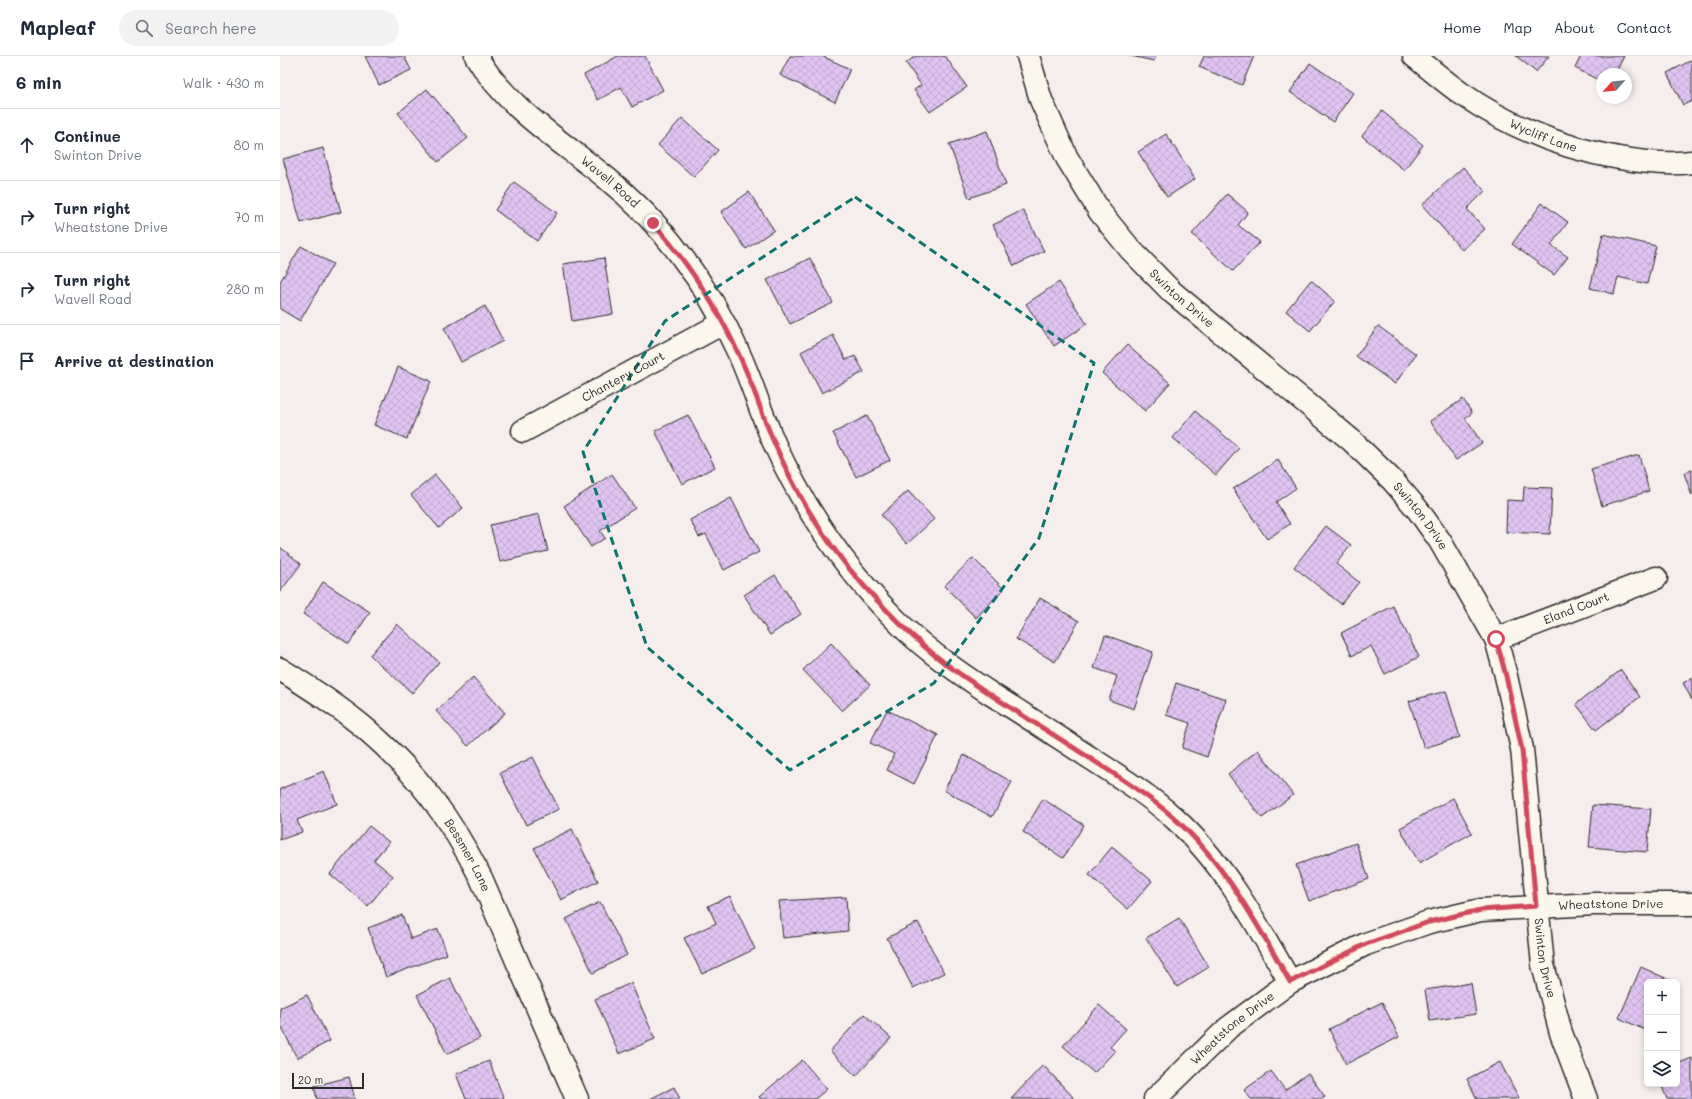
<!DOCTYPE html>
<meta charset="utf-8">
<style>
:root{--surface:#fff;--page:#f2f2f3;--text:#1f2937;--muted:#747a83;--line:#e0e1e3}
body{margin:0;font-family:Mali,sans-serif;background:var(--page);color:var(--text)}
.controls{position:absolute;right:12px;bottom:12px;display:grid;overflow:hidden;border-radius:6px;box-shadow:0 2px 6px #0003}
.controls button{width:36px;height:36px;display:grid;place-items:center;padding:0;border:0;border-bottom:1px solid var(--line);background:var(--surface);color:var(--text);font:20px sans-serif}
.compass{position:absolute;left:1316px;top:12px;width:36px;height:36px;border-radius:50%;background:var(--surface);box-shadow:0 2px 6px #0003;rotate:243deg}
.scale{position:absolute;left:12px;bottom:10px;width:72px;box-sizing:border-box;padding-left:4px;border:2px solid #2b2b2b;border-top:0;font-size:11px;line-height:14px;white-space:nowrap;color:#2b2b2b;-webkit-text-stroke:3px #fbf7ec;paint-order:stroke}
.stop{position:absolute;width:12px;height:12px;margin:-9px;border:3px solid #d1495b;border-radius:50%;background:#fff}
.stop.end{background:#d1495b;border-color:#fff;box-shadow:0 1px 4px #0008}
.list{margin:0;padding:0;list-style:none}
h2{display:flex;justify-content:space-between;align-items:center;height:52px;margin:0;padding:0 16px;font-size:17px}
h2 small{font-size:13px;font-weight:400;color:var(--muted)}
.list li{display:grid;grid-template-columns:26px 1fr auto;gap:12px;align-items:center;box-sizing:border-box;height:72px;padding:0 16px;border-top:1px solid var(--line)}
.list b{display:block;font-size:15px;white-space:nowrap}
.list p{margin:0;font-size:13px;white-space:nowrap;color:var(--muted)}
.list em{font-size:13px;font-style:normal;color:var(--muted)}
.icon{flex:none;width:22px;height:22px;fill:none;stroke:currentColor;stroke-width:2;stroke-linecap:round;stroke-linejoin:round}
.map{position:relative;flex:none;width:1412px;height:1043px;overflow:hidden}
header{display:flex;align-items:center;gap:24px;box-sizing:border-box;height:56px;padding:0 20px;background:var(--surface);border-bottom:1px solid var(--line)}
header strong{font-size:19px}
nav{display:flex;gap:22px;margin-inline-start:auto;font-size:14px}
.search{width:280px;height:36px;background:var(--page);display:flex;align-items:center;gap:10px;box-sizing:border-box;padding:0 14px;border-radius:22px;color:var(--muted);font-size:15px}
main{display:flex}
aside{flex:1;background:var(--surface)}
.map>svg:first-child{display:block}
</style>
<header>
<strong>Mapleaf</strong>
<div class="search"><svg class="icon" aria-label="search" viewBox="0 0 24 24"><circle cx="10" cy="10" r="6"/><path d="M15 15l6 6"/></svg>Search here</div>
<nav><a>Home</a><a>Map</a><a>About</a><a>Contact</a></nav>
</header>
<main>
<aside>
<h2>6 min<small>Walk · 430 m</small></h2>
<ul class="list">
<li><svg class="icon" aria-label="ahead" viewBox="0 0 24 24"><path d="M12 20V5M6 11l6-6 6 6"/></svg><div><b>Continue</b><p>Swinton Drive</p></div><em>80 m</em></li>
<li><svg class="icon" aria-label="right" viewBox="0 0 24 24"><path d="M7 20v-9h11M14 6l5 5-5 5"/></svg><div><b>Turn right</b><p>Wheatstone Drive</p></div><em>70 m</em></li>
<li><svg class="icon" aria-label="right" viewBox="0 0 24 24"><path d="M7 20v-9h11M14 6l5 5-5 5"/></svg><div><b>Turn right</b><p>Wavell Road</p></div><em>280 m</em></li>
<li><svg class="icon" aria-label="arrive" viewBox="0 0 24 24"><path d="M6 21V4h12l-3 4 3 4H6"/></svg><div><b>Arrive at destination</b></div></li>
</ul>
</aside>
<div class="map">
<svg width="1412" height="1043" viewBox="0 0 1412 1043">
<defs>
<pattern id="building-cross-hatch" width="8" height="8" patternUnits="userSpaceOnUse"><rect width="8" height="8" fill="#e0c4f2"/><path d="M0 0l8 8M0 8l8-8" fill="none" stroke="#c0a9d0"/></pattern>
</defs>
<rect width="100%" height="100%" fill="#f6eded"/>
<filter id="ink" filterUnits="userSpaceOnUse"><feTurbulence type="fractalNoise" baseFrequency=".025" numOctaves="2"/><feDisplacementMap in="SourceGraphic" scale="8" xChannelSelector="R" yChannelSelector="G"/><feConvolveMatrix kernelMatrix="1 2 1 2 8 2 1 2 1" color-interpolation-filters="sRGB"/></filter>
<g filter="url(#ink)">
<g fill="url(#building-cross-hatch)" stroke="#2b2b2b">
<path d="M85,0H124L131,14L99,29Z"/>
<path d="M338,0H365L383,34L352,51L341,31L318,44L304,19Z"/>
<path d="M510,0H542L570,13L555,46L500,19Z"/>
<path d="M636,0H665L687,31L650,56L634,34L641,29L626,7Z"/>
<path d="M851,0H876L874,5Z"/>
<path d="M924,0H974L962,29L919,11Z"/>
<path d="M1236,0H1269L1256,16Z"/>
<path d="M1301,0H1344L1335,18H1322V26L1295,12Z"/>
<path d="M1412,4V45L1403,49L1387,17Z"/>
<path d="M1030,7L1073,37L1053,66L1010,36Z"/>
<path d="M147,33L188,82L158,106L118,57Z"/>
<path d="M1102,55L1143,89L1124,114L1082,80Z"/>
<path d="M402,62L438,94L414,121L378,89Z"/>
<path d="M707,75L726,129L689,142L669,88Z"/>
<path d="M886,78L915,123L887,141L858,96Z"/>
<path d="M43,92L61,156L21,167L3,103Z"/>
<path d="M1183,111L1205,135L1187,153L1205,173L1182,194L1142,149Z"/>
<path d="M234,126L277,157L257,185L215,154Z"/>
<path d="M469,136L494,174L466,193L441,156Z"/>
<path d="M947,138L968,156L958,169L980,186L953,215L912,178Z"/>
<path d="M1262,147L1288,166L1271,189L1288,201L1274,219L1232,188Z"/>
<path d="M743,154L764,195L734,210L713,169Z"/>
<path d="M1323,178L1376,190L1367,228L1338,221L1334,238L1310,232Z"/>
<path d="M21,190L53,208L20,265L0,253V226Z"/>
<path d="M324,202L333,258L292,265L283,208Z"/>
<path d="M530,202L553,247L510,268L487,224Z"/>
<path d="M1031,224L1055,245L1030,275L1006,255Z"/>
<path d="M779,226L807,268L774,290L746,248Z"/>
<path d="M205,250L223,285L181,306L164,272Z"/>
<path d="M1098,270L1136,298L1115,328L1076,300Z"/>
<path d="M553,279L566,304L575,300L584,316L542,337L521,296Z"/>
<path d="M847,289L890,327L865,355L822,317Z"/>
<path d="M118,311L151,325L127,383L94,369Z"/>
<path d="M1183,343L1192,357L1185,362L1202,387L1176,404L1150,365Z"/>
<path d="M915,355L959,392L936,419L893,382Z"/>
<path d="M408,359L435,411L402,428L375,375Z"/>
<path d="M587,360L610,404L576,421L553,377Z"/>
<path d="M1359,399L1369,435L1322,450L1311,413Z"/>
<path d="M998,404L1016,432L996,446L1010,468L987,483L953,433Z"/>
<path d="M1412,414V440L1404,417Z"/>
<path d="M332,418L355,452L320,475L325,482L311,491L284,450Z"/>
<path d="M155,419L183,452L159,472L131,439Z"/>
<path d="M1244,431L1272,432L1270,478L1226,476L1227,444L1243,445Z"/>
<path d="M628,435L654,463L627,488L601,459Z"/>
<path d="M451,442L479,496L444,514L426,478L419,481L410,464Z"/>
<path d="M259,458L268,495L220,506L210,469Z"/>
<path d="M1046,470L1071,489L1056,508L1079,526L1061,548L1014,511Z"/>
<path d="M0,491L21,508L0,536Z"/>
<path d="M693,502L724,533L696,562L664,530Z"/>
<path d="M495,519L521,558L490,579L464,539Z"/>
<path d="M43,526L90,556L69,588L23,558Z"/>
<path d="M760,542L799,565L775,606L736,583Z"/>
<path d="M1113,550L1139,601L1105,618L1091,590L1072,600L1061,577Z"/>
<path d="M117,568L159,606L132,637L90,599Z"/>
<path d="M825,579L873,596L854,653L829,644L837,620L814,612Z"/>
<path d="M551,587L590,629L562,655L523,614Z"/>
<path d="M1341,614L1360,641L1316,674L1296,648Z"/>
<path d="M193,621L225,657L188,690L156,655Z"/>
<path d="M1412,622V644L1403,627Z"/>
<path d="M896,627L946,643L927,701L902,692L910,667L886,659Z"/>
<path d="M1166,635L1180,681L1144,692L1129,645Z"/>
<path d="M607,654L658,679L634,728L607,714L614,698L590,687Z"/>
<path d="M978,694L1013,739L982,762L948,718Z"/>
<path d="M684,699L732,726L712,761L664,734Z"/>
<path d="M253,701L279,753L246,769L220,717Z"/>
<path d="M44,715L57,748L17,764L22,776L0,784V733Z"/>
<path d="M1173,742L1192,777L1139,807L1120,772Z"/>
<path d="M763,743L804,769L783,802L743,776Z"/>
<path d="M1313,749L1371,753L1367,796L1309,791Z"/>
<path d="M89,770L109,786L94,804L113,820L88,850L50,818Z"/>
<path d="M292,773L318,825L281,844L254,792Z"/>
<path d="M1076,787L1089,823L1029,845L1016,809Z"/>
<path d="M832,791L872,825L848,853L809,819Z"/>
<path d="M450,840L475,893L422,918L404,882L436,867L428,850Z"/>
<path d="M566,841L568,875L503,882L499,845Z"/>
<path d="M320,846L347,899L313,917L286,863Z"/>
<path d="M122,859L131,883L158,873L167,898L106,921L88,872Z"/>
<path d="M899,862L929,911L897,931L866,882Z"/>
<path d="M638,866L664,917L633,932L607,882Z"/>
<path d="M1361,911L1394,926H1367V975L1339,962Z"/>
<path d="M170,922L200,982L167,998L137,939Z"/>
<path d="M351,927L375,983L339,998L315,943Z"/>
<path d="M1191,927L1196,958L1150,965L1145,934Z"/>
<path d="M27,939L50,985L17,1002L0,968V952Z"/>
<path d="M1102,946L1119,981L1066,1008L1049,973Z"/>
<path d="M819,949L846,973L830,991L835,995L814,1017L783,990Z"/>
<path d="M584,958L611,982L576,1020L550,995Z"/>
<path d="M1412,1002V1043H1387L1381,1028H1397V1008Z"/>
<path d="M522,1004L547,1033L535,1043H481L479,1041Z"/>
<path d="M209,1005L224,1043H186L176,1018Z"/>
<path d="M1220,1006L1239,1042L1236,1043H1197L1187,1023Z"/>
<path d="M763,1009L793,1041L791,1043H731Z"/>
<path d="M991,1015L1005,1034L1028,1017L1045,1041L1042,1043H971L964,1034Z"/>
<path d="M69,1021L75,1043H37L34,1030Z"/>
<path d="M394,1031L400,1043H370Z"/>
</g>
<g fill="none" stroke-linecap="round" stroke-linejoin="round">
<defs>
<g id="minor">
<path id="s1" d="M196,0C227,52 278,83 324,120C351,142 378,169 399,197C423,228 444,264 460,300C473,329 482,360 495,389C527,459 569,519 625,573C651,598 681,618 711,638C745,659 778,681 812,703C840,721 869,739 894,762C944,807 977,868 1010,926"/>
<path id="s2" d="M748,0L761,44L787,102L820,156L850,193L892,236L1071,384L1113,425L1138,454L1160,485L1216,583L1226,620L1242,693L1263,909L1281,977L1306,1043"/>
<path id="s3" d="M1134,0C1150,13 1165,26 1182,38C1230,71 1282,92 1339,102C1362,106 1388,109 1412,106"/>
<path id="s4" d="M243,375L443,267"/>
<path id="s5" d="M1216,583L1376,522"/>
<path id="s6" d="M0,613C30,632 60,651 87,674C137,717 171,763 201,822L297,1043"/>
<path id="s7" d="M875,1043L948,972L1010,926L1086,888L1149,866L1201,854L1314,848H1412"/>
</g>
</defs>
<use href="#minor" stroke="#2b2b2b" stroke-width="25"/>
<use href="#minor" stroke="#fbf7ec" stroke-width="22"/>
</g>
</g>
<g fill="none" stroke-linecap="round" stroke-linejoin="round" filter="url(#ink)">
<path stroke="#d1495b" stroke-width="5" d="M373,167C408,207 437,250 459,299C472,326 481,356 493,384C515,436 546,488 584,530C611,560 640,590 673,613C719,646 767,674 814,705C841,722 869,740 893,761C944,806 977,868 1010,926L1086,888L1149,866L1201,854L1256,850L1242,694L1226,620L1216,583"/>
</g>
<path fill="none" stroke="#0f766e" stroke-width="3" stroke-dasharray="8 5" stroke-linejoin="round" d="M575,141L814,307L759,482L654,627L510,714L367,591L303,396L385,265Z"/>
<g text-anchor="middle" stroke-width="3" stroke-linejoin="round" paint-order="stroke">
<g font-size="12" fill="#2b2b2b" stroke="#fbf7ec">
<text dy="4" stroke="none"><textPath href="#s3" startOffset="153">Wycliff Lane</textPath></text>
<text dy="4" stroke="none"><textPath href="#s1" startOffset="185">Wavell Road</textPath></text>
<text dy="4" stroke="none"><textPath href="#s2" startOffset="292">Swinton Drive</textPath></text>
<text dy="4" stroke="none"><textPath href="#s4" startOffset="114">Chantery Court</textPath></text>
<text dy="4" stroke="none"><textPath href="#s2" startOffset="616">Swinton Drive</textPath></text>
<text dy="4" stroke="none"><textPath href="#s5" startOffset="86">Eland Court</textPath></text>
<text dy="4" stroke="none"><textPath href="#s6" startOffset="268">Bessmer Lane</textPath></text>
<text dy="4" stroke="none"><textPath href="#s7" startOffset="514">Wheatstone Drive</textPath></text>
<text dy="4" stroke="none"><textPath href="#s2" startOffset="1084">Swinton Drive</textPath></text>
<text dy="4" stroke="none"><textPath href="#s7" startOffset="105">Wheatstone Drive</textPath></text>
</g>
</g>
</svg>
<div class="controls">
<button>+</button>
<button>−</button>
<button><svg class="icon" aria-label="layers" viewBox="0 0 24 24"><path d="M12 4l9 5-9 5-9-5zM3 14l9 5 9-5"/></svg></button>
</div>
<svg class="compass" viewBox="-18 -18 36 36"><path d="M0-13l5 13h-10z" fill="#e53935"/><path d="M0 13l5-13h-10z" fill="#747a83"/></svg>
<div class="scale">20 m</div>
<div class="stop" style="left:1216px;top:583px"></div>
<div class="stop end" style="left:373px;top:167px"></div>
</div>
</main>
